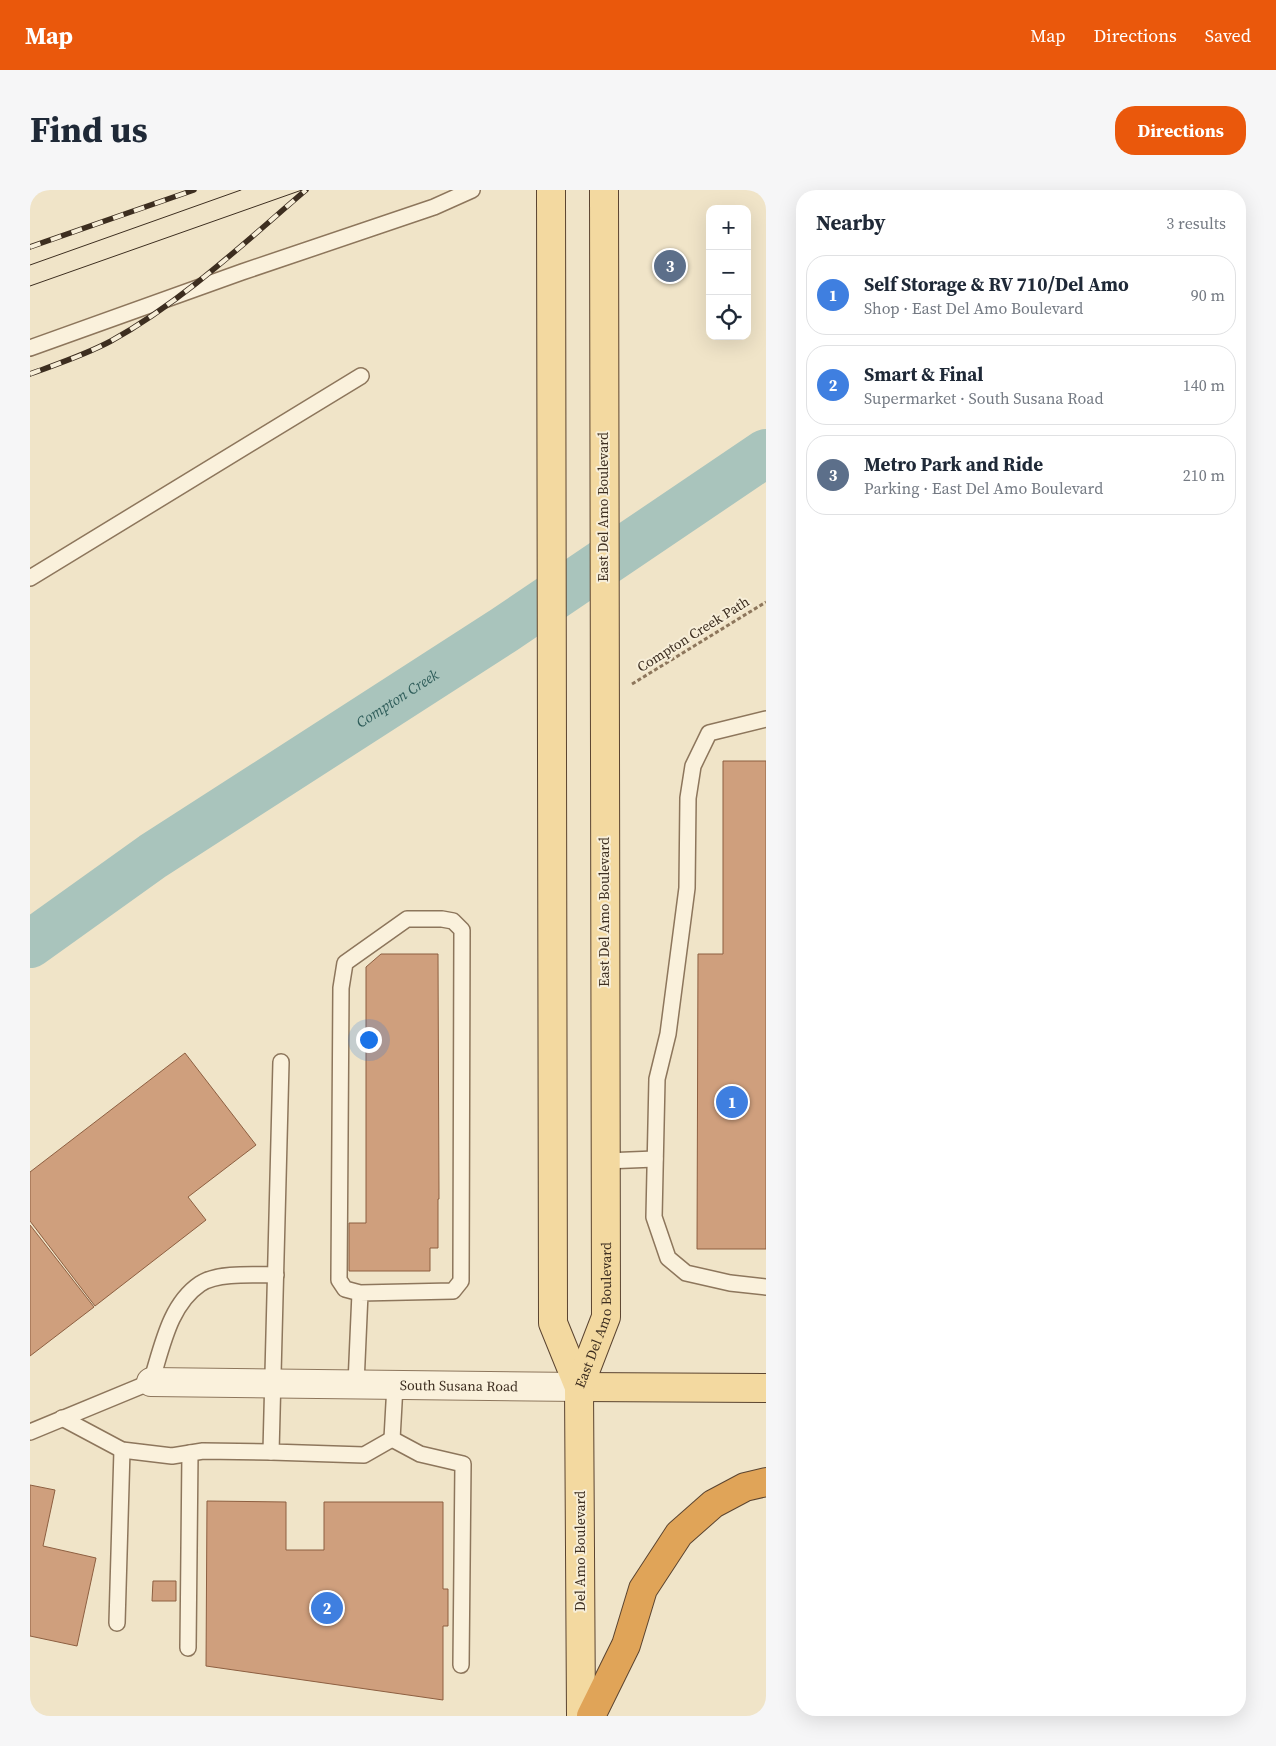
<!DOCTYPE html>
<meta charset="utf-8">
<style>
:root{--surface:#fff;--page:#f6f6f7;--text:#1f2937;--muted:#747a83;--line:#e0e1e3;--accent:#ea580c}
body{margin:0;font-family:"Source Serif 4",serif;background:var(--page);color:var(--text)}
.controls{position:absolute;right:15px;top:15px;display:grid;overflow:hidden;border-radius:10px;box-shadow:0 5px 20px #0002}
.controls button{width:45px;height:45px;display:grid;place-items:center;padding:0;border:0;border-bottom:1px solid var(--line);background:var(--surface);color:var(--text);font:25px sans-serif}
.you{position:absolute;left:338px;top:849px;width:18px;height:18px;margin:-12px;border:4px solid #fff;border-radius:50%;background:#1a73e8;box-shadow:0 0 0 8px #1a73e833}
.badge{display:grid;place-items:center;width:32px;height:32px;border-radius:50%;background:var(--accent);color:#fff;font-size:16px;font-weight:700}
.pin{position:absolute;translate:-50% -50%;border:2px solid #fff;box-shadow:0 1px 5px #0006}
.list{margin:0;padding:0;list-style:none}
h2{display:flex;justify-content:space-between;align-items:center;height:65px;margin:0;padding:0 20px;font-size:21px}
h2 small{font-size:16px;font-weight:400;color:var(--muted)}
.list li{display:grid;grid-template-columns:32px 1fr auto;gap:15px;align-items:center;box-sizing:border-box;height:80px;margin:0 10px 10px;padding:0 10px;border:1px solid var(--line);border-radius:20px}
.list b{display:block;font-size:19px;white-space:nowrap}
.list p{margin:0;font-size:16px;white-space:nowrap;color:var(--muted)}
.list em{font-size:16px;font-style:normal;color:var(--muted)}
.icon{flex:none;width:28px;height:28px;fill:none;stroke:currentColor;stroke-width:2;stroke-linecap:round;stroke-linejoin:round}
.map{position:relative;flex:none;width:736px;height:1526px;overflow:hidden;border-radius:20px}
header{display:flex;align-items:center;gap:30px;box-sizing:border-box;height:70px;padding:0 25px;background:var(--accent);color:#fff}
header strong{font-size:24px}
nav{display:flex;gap:28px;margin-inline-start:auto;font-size:18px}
.intro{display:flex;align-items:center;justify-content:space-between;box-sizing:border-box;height:120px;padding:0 30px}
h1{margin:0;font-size:35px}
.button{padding:12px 22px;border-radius:20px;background:var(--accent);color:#fff;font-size:18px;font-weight:700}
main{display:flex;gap:30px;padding:0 30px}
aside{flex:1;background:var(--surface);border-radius:20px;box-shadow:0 5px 20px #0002}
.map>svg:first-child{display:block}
</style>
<header>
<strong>Map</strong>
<nav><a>Map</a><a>Directions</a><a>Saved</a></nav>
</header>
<div class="intro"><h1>Find us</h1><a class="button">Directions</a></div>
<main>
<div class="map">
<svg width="736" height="1526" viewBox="0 0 736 1526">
<rect width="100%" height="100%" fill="#f0e4c8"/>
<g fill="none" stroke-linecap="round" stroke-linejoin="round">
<path stroke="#a9c4bc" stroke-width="48" id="s1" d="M0,754L123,666L474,440L736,263"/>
</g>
<g fill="#cf9f7d" stroke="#8d5f41">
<path d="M693,571H736V1059H667L668,764H693Z"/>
<path d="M351,764H408L409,1009H408V1058H400V1081H319V1033H336V777Z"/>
<path d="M155,863L226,955L158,1007L176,1030L65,1116L0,1031V982Z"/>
<path d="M0,1035L64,1117L0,1166Z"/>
<path d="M0,1295L25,1300L13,1356L66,1368L47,1456L0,1446Z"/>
<path d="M177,1311L256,1312V1360H294V1312H413V1399H418V1436H413V1510L176,1476Z"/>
<path d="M123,1391H146V1411H122Z"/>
</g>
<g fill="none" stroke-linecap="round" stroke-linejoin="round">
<defs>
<g id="service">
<path d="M0,158L212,82L404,17L442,0"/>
<path d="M0,388L331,186"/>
<path d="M736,529L679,543L663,576L658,608L657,698L638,844L627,889L624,1027L638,1068L656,1083L700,1093L736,1097"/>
<path d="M251,872L241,1262L334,1265L362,1249"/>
<path d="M575,971L625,969"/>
<path d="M326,1194L330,1103L423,1101L431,1091L432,740L423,731L412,729H377L315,773L311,798L309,1090L315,1099L330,1103"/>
<path d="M32,1228L92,1260L142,1266L173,1261L241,1262"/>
<path d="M0,1242L121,1192C132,1158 139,1115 170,1094C187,1082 226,1085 246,1085"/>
<path d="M362,1249L390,1264L433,1274L431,1475"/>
<path d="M362,1249L365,1195"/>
<path d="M87,1433L92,1260"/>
<path d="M158,1458L160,1263"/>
</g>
<g id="minor">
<path id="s2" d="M121,1192L549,1197"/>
</g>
<g id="primary">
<path d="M521,0L523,1133L549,1197"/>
<path d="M549,1197L736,1198"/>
<path id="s3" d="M551,1526L549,1197L576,1127L574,0"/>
</g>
<path id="motorway" d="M561,1526L596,1455L613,1399L649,1344L683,1314L715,1297L736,1292"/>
</defs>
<use href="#service" stroke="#8d765c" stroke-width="18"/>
<use href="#minor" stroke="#8d765c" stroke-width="30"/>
<use href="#primary" stroke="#5b4430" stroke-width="30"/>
<use href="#motorway" stroke="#5b4430" stroke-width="30"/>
<path stroke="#8d765c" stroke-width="3" stroke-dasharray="4 2.5" stroke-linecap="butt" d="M602,494L736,412"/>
<use href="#service" stroke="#faf1dc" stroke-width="15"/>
<use href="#minor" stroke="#faf1dc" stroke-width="28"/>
<use href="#primary" stroke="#f3d9a0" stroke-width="28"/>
<use href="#motorway" stroke="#e0a458" stroke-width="28"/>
<g stroke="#3d2e20" stroke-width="1">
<path d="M0,75L211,0"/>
<path d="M0,96L272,0"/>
</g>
<defs>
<g id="rail">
<path d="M0,57L164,0"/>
<path d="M0,184C27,174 55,165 81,151C153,111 214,53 276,0"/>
</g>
</defs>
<use href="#rail" stroke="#3d2e20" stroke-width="5.5"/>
<use href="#rail" stroke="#f7eed8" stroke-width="4" stroke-dasharray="11" stroke-linecap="butt"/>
</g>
<g text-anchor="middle" stroke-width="4" stroke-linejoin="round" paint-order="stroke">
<g font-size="14" fill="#3d2e20" stroke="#f7eed8">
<text transform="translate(573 317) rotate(-90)" y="5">East Del Amo Boulevard</text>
<text transform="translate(663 444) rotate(-32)" y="5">Compton Creek Path</text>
<text transform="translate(574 722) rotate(-90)" y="5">East Del Amo Boulevard</text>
<text dy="5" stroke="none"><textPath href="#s3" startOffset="404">East Del Amo Boulevard</textPath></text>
<text dy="5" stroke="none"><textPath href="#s2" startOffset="308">South Susana Road</textPath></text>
<text transform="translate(550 1361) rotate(-90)" y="5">Del Amo Boulevard</text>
</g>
<g font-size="15" font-style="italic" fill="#2f5d5a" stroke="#f7eed8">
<text dy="5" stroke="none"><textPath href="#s1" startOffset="442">Compton Creek</textPath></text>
</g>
</g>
</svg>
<div class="controls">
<button>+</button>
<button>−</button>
<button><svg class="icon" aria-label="locate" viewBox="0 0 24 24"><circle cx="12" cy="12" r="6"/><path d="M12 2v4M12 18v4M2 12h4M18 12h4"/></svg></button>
</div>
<div class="you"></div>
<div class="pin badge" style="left:702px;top:912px;background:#3f7fe0">1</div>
<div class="pin badge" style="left:297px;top:1418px;background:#3f7fe0">2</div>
<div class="pin badge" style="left:640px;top:76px;background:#5c6f8a">3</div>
</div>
<aside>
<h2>Nearby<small>3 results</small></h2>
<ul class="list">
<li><span class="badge" style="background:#3f7fe0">1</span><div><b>Self Storage &amp; RV 710/Del Amo</b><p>Shop · East Del Amo Boulevard</p></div><em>90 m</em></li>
<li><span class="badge" style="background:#3f7fe0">2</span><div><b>Smart &amp; Final</b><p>Supermarket · South Susana Road</p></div><em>140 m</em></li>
<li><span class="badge" style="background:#5c6f8a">3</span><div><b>Metro Park and Ride</b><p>Parking · East Del Amo Boulevard</p></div><em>210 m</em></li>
</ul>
</aside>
</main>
